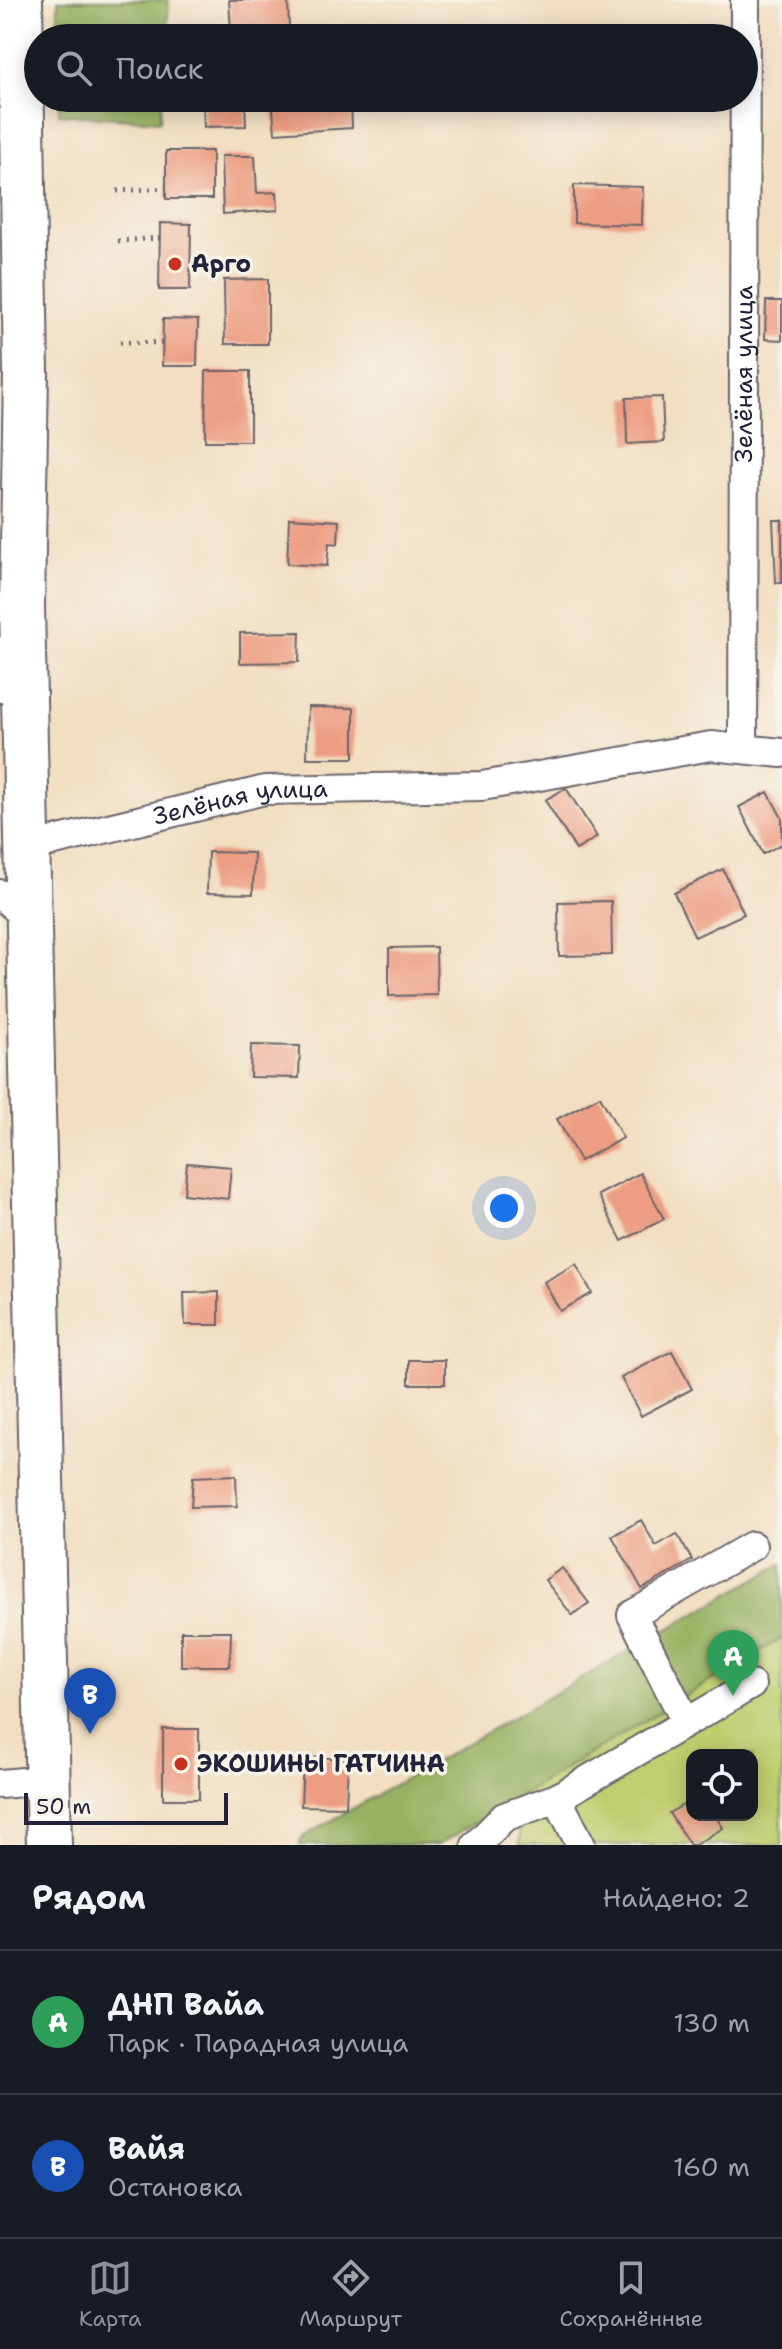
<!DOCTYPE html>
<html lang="ru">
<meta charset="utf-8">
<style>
:root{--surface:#171b24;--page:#20242c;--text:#f1f3f6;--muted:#9ea1a6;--line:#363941;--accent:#8c9099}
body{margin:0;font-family:"Shantell Sans",sans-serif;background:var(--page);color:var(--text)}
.controls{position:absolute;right:24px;bottom:24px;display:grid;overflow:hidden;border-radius:16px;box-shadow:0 4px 20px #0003}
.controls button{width:72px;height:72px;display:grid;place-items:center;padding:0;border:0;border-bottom:2px solid var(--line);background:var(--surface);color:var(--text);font:40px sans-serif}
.scale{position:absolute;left:24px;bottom:20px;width:204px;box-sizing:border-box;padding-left:8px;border:4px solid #22223b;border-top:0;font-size:22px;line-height:28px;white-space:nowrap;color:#22223b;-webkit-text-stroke:6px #f7f3e8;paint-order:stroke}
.you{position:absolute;left:504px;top:1208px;width:28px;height:28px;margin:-20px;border:6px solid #fff;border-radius:50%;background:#1a73e8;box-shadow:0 0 0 12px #1a73e833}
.badge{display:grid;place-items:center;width:52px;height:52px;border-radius:50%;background:var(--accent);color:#fff;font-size:26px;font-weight:700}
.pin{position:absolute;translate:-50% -66px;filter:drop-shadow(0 2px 4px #0008)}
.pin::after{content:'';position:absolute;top:42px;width:28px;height:24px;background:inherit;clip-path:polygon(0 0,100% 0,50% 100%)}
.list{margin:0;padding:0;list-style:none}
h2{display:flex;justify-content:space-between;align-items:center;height:104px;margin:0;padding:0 32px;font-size:34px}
h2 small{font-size:26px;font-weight:400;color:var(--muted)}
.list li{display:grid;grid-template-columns:52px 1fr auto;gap:24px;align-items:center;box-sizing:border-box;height:144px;padding:0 32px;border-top:2px solid var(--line)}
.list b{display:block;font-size:30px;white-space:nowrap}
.list p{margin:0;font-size:26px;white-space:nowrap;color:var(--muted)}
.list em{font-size:26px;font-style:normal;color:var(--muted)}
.icon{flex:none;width:44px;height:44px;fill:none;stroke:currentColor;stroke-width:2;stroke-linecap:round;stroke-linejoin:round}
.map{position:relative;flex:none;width:782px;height:1845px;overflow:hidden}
.search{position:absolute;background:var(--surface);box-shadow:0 4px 20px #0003;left:24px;right:24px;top:24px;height:88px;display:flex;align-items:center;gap:20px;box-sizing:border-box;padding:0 28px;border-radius:44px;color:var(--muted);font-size:30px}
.sheet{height:392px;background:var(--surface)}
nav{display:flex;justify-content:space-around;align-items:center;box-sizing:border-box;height:112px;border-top:2px solid var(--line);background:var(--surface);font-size:22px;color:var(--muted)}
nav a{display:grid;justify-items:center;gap:4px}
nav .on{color:var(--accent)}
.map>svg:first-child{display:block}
</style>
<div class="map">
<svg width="782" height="1845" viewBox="0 0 782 1845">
<rect width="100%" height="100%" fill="#f7f3e8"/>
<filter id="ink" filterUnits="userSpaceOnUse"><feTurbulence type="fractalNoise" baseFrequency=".0125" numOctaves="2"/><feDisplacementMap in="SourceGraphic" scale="16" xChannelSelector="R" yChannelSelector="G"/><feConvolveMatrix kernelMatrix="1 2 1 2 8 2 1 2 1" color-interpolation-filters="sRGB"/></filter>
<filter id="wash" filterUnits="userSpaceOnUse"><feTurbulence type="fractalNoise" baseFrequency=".006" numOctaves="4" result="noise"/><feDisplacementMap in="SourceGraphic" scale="32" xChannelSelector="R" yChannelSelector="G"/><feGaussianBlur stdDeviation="1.8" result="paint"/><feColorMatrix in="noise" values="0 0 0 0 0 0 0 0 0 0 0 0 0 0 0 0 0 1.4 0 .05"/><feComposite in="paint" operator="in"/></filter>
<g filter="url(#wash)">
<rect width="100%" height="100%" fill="#f2dec1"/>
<path fill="#c0ce70" stroke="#717856" stroke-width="2" fill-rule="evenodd" d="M782,1638V1845H520V1794ZM692,1755H752V1815H692Z"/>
<g fill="#98b162" stroke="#5d6a4e" stroke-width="2">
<path d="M58,0H169L167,38H58Z"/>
<path d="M59,98H162L160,121L59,114Z"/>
<path d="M782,1564V1638L438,1845H299L303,1837Z"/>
</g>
<g id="blocks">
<g fill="#ed9d82">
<path d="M229,0H288L289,27L231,31Z"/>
<path d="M203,98H245L246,126L204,127Z"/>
<path d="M272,98H351L352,128L275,133Z"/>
<rect x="166" y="151" width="46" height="48"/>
<path d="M221,156H255L257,193L277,192L278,210L223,214Z"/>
<path d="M574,185L643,187L642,225L574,223Z"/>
<path d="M160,223L191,224L190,290H159Z"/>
<path d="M268,279V344H225L224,280Z"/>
<path d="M766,301H782V340L765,339Z"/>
<path d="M163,319L198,320L197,366H162Z"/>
<path d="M206,371H250V441H205Z"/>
<path d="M662,397L664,442L627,444L626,398Z"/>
<path d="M289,518L339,521L338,544L329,543L327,566L287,564Z"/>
<path d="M773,520H782V583H776Z"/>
<path d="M300,632L299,662L240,663V633Z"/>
<path d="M308,707L354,708V758H307Z"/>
<path d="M566,788L597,837L576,850L545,800Z"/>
<path d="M768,792L782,818V844L763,854L739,807Z"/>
<path d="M208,852L254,853L253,894L207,893Z"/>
<path d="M723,869L744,914L695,937L674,893Z"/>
<path d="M611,901L612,955L559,956L558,902Z"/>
<path d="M436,947L437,995L389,996V948Z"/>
<path d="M251,1045L300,1046L299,1078L250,1077Z"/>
<path d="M600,1096L623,1138L580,1161L557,1119Z"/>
<path d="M187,1163L231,1167L228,1199L184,1194Z"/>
<path d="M640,1173L664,1219L622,1241L598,1195Z"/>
<path d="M576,1264L592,1293L560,1311L544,1282Z"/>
<path d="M219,1292V1325H185L184,1293Z"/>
<path d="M672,1351L692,1389L641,1416L621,1378Z"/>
<rect x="409" y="1360" width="36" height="24"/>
<path d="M236,1475L237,1506L191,1507L193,1477Z"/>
<path d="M641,1520L656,1546L677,1534L692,1560L642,1589L612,1536Z"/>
<path d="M562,1568L589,1603L572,1615L545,1580Z"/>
<path d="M181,1631H231L230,1666H181Z"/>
<rect x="163" y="1729" width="36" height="70"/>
<path d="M303,1757L348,1759L346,1807L301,1806Z"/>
<path d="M692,1800V1815H715L723,1828L695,1845H690L669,1813Z"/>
</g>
</g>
</g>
<g filter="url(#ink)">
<use href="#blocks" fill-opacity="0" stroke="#6b646a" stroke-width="2"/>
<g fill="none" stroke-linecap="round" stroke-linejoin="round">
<defs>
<g id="street">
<path d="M0,688L11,646"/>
<path id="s1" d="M743,748L745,0"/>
<path id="s2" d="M26,848L265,790L482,786L711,746L782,753"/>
<path d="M0,894L28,919"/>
<path d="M686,1722L632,1615L752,1546"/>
<path d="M0,1784L47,1780"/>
<path d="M557,1798L751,1685"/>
<path d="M476,1845L504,1817L557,1798L581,1845"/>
</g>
<path id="primary" d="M20,0L26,372L22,606L49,1845"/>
</defs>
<use href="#street" stroke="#6b646a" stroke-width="32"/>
<use href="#primary" stroke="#6b646a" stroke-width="48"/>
<g stroke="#6b646a" stroke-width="5" stroke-dasharray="2 6" stroke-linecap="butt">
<path d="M117,191L166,188"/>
<path d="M118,241L160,238"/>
<path d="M120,342L162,343"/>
</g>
<use href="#street" stroke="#fff" stroke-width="28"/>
<use href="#primary" stroke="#fff" stroke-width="44"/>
</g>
</g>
<g fill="#c8321e" stroke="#f7f3e8" stroke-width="3">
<circle cx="175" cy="264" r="8"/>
<circle cx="181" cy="1764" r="8"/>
</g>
<g text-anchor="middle" stroke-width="7" stroke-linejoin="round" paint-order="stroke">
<g font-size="24" font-weight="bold" fill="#22223b" stroke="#f7f3e8" text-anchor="start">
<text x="191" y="272">Арго</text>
<text x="197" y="1772">ЭКОШИНЫ ГАТЧИНА</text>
</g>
<g font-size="24" fill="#22223b" stroke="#f7f3e8">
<text dy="8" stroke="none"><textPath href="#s1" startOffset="374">Зелёная улица</textPath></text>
<text dy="8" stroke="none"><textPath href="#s2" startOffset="220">Зелёная улица</textPath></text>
</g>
</g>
</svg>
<div class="controls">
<button><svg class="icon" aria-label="locate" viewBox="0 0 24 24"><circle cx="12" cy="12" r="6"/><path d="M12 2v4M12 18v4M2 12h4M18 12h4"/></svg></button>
</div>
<div class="scale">50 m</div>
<div class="you"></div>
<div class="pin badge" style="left:733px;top:1696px;background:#2e9e5b">A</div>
<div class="pin badge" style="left:90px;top:1734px;background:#1a4fb4">B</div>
<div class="search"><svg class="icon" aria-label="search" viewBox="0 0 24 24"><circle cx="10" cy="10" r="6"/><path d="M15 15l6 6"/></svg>Поиск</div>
</div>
<section class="sheet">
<h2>Рядом<small>Найдено: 2</small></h2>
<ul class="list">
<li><span class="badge" style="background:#2e9e5b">A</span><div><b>ДНП Вайа</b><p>Парк · Парадная улица</p></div><em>130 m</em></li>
<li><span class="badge" style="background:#1a4fb4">B</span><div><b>Вайя</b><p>Остановка</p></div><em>160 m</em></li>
</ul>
</section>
<nav>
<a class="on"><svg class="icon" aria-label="map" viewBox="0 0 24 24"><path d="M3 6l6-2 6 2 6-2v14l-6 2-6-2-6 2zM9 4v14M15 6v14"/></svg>Карта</a>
<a><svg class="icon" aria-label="directions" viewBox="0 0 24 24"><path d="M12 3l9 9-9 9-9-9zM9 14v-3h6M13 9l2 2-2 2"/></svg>Маршрут</a>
<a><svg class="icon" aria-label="saved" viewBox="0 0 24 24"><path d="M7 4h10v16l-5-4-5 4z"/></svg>Сохранённые</a>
</nav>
